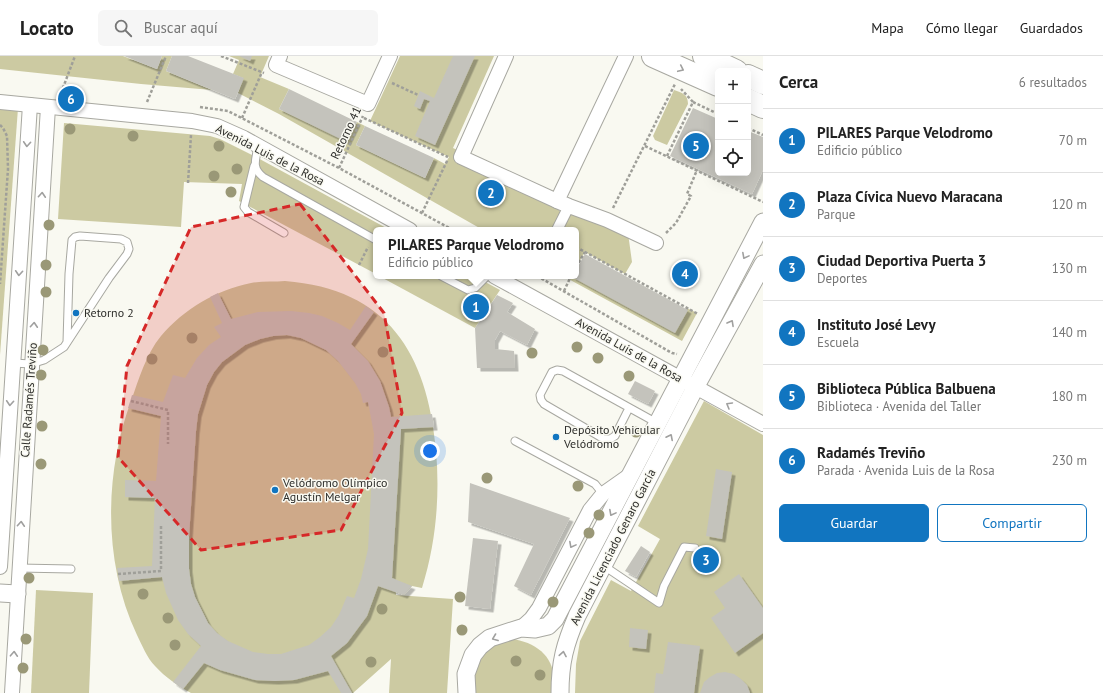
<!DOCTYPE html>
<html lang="es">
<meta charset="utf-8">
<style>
:root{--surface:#fff;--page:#f6f6f6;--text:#222;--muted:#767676;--line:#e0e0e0;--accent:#1175c0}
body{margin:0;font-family:"PT Sans",sans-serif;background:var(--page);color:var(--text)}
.controls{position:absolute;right:12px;top:12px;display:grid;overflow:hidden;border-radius:6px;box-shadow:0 4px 16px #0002}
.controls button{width:36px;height:36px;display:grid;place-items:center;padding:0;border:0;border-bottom:1px solid var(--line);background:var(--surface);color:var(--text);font:20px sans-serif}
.you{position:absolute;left:430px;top:395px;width:14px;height:14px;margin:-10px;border:3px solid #fff;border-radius:50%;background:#1a73e8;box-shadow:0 0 0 6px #1a73e833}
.badge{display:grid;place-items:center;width:26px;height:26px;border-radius:50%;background:var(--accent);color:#fff;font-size:13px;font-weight:700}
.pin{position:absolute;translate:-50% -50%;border:2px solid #fff;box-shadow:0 1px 4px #0006}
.popup{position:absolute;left:373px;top:171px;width:206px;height:52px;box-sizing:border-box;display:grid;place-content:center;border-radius:6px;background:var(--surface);filter:drop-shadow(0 1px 3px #0005);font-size:13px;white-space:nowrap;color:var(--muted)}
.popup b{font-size:15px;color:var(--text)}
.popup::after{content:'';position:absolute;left:50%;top:100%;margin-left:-8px;border:8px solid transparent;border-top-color:var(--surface)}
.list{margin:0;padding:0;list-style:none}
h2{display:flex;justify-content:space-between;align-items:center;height:52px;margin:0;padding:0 16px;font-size:17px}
h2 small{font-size:13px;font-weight:400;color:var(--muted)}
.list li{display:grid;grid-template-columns:26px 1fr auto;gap:12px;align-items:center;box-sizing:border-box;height:64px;padding:0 16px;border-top:1px solid var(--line)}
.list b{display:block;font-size:15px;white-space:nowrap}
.list p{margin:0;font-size:13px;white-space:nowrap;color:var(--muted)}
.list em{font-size:13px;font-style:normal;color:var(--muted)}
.actions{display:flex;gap:8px;padding:12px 16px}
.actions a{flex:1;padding:9px 0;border:1px solid var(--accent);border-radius:6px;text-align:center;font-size:14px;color:var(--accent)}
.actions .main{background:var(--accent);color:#fff}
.icon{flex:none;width:22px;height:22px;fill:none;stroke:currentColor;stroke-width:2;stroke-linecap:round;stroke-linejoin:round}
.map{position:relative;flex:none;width:763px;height:637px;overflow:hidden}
header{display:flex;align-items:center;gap:24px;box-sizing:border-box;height:56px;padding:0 20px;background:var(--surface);border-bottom:1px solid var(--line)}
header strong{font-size:19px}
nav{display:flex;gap:22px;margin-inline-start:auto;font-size:14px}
.search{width:280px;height:36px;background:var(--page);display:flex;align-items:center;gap:10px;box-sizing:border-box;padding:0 14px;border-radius:6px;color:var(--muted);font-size:15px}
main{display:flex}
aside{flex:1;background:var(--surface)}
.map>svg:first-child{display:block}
</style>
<header>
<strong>Locato</strong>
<div class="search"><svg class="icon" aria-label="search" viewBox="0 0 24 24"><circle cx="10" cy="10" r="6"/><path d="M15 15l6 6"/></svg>Buscar aquí</div>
<nav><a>Mapa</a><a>Cómo llegar</a><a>Guardados</a></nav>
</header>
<main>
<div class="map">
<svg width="763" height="637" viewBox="0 0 763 637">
<defs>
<filter id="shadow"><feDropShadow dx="3.5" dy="3.5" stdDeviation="0" flood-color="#0004"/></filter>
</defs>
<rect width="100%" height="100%" fill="#f9f9f1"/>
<g fill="#cccaa2">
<path d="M0,0H123L157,13L162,0H172L166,15L212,34L141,28L0,13Z"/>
<path d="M229,0H269L260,21L289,33L279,53L347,85L357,66L365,70L356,89L425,122L434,102L445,108L449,101L370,65L400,0H494L453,92L548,135L546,139L563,159L566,155L627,170L632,206L625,218L585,196L576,211V174H483L279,58L238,37L243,22L233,18L239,4Z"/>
<path d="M674,34C682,37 688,38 688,48L667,89L655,84L653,80Z"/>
<path d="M0,50L18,52L0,299Z"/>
<path d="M64,67L210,80L220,83L256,101L390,174H376V218L239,145L242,128L184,126L181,171L58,163Z"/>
<path d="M379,220H474L500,234L475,272Z"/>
<path d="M563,220H572L674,276L687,252L697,257L682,285Z"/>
<path d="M285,225C388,233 427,297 436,394C440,441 436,487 422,532L412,530L404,539L396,536V539L453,543L447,637H389L391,603L353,637H191C178,630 165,621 155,610C147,602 142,589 137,579C103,507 104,418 131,345C139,323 146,298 161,280C184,253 216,234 251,227C262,225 274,226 285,225Z"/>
<path d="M704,345L763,379V637H575L576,608L580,585L611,524L631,535L660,483L638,470Z"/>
<path d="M36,534L93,537L89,637H31Z"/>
<path d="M511,583C540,586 561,607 551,637H475L473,618L480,601L493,588Z"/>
</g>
<g fill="#c4c3bc" fill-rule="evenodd" filter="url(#shadow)">
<path d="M124,0H162L157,13Z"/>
<path d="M172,0H188L244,22L235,43L166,15Z"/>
<path d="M239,0H252L250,5Z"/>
<path d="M453,0H475L435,89L415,80L430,45L424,43L420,53L414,50L420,35L434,42Z"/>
<path d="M289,33L357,66L347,86L279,53Z"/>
<path d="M693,52L718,63V117H748V75L763,81V114L752,138L670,100Z"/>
<path d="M365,70L434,102L425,122L356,89Z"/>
<path d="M585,198L688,254L675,277L572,221L573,220H576V214Z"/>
<path d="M218,237L231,263L258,256L291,255L309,257L322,260L338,267L350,274L366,250L374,256L351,288L368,305L380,325L389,351L391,361L432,358L434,371L401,373L392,522L412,530L404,539L378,530L367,560L347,587L331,600L352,637H341L328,615L294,624L275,625L255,624L220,614L204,607L183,633L173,626L201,590L188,578L178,564L166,537L162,521L119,525L117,512L152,510L155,442L125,441V424L156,425L161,360L128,352L132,339L163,346L173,319L185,322L197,302L209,289L221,281L214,271L222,267L210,241ZM287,279L301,282L326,294L338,305L355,327L361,338L363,347L368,346L374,378L368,493L361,523L354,542L347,540L339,559L331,571L320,581L309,589L281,598H268L253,596L228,585L217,577L208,567L195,541L191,528L189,513V481L196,375L198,358L207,329L214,316L222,306L245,289L260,283L273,280Z"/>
<path d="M497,239L513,247L507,256L535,273L527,289L500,275L495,284V293L514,295L515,312H477L475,272Z"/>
<path d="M635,325L655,335L648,348L628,338Z"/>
<path d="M716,413L732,416L722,483L706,480Z"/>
<path d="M470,427L570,462L531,539L514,530L534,488L468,466Z"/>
<path d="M473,482L498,485L490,553L465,550Z"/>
<path d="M641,490L650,496L636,521L625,515Z"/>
<path d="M739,518L763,552V577L735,597L711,562L725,552L714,536Z"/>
<path d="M630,572L648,574L646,593L629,591Z"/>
<path d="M668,586L700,590L694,637H654L656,617L663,618Z"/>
<path d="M725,616L734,618L741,623L747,629L750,637H700L704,626L710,621L717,617Z"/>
</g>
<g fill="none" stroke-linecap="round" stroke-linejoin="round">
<defs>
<g id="service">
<path d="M258,90C256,104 251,111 263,121L376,184"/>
<path d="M254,110L244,151L248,156L284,177"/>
<path d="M441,220L468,234L475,232L487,220"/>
<path d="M13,307L31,308L44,304L64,291L109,222L127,198L129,193L127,186L121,183L80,180L75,181L72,184L69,218L67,286"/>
<path d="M629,352L615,380L610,383H604L544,348L541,344L540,339L552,316L557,314L563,315L657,367"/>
<path d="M515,385L595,428L603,438"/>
<path d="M604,510L659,547L664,530L684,491L695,492"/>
<path d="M19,512L71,513"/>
</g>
<path id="pedestrian" d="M557,174L569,150"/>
<g id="minor">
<path d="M280,0L276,9L368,48L390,0"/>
<path d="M506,0L461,101L557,145"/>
<path d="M626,0L557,145L569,150L607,164L656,187"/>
<path d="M0,46L192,65L217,70L244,82L410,174"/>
<path d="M494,220L763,368"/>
<path d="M0,511L30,49"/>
<path d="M521,572L531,563L539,552L590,454L603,438L630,419"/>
<path d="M12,637L48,51"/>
</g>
<g id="tertiary">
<path d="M0,537L17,538"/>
<path d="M467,637L466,618L473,599L480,590L490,582L521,572L535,573L548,570L555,563L763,166"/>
<path d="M560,637C560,606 565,588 577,560L696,330L763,208"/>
</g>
<g id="primary">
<path d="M653,0L718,29"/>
<path d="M704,0L736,15"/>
<path d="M748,20L763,27"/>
<path d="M748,44L763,51"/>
</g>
</defs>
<use href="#service" stroke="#a8a8a1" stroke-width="9"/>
<use href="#pedestrian" stroke="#a8a8a1" stroke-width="12"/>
<use href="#minor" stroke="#a8a8a1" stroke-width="16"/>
<use href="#tertiary" stroke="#a8a8a1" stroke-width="19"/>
<use href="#primary" stroke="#a8a8a1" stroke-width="24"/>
<g stroke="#9f9f99" stroke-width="2.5" stroke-dasharray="3 2" stroke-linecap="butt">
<path d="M221,0L264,17"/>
<path d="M392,27L418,39"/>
<path d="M61,37L75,0"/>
<path d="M147,46L166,0"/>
<path d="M693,46L718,58"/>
<path d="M200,51L228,55L339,112L453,174"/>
<path d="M242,62L262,16"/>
<path d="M364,62L448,101"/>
<path d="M0,69L3,72L7,80L8,113L0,228"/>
<path d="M748,72L763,79"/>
<path d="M645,90L763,146"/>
<path d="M667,100L693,46L681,33"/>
<path d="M339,112L363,60"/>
<path d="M188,127L191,79"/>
<path d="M613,152L675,28"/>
<path d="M422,157L448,103"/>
<path d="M666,177L676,167L691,140L687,138L697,114"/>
<path d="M576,191L698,258"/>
<path d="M359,209L368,191"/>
<path d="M576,211L585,196"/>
<path d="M537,220L672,297L677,298"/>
<path d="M564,235L571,220"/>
<path d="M131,345L168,354V388"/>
<path d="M118,518L161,515V470"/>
</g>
<use href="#service" stroke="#fff" stroke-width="7"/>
<use href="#pedestrian" stroke="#fff" stroke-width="10"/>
<use href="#minor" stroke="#fff" stroke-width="14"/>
<use href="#tertiary" stroke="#fff" stroke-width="17"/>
<use href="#primary" stroke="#fff" stroke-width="22"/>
</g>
<g fill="#9a9877">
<circle cx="70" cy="73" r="5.5"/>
<circle cx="133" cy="80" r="5.5"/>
<circle cx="219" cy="90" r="5.5"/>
<circle cx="237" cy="113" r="5.5"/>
<circle cx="214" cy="120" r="5.5"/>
<circle cx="231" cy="136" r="5.5"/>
<circle cx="49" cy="169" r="5.5"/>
<circle cx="46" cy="209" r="5.5"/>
<circle cx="46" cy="236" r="5.5"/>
<circle cx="192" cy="282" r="5.5"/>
<circle cx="577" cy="291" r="5.5"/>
<circle cx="43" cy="294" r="5.5"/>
<circle cx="383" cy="296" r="5.5"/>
<circle cx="532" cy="297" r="5.5"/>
<circle cx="598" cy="302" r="5.5"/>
<circle cx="152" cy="303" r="5.5"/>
<circle cx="41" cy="319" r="5.5"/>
<circle cx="629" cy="320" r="5.5"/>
<circle cx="42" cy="370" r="5.5"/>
<circle cx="636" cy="376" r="5.5"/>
<circle cx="41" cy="408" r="5.5"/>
<circle cx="487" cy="422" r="5.5"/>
<circle cx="578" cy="430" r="5.5"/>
<circle cx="599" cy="459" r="5.5"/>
<circle cx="589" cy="477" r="5.5"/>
<circle cx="29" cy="522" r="5.5"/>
<circle cx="143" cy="538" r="5.5"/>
<circle cx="460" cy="541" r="5.5"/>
<circle cx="553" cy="546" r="5.5"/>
<circle cx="382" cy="553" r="5.5"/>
<circle cx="168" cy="562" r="5.5"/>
<circle cx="462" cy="574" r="5.5"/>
<circle cx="26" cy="583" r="5.5"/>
<circle cx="175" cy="589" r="5.5"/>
<circle cx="516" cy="605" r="5.5"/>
<circle cx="371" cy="606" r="5.5"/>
<circle cx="23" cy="612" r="5.5"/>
<circle cx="540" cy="619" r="5.5"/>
</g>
<defs><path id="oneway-chevron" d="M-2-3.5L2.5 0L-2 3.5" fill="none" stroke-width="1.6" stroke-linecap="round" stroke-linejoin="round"/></defs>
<g stroke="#a0a09f">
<use href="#oneway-chevron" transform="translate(681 13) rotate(25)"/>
<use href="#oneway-chevron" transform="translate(27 88) rotate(94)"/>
<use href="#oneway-chevron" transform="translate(42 139) rotate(-86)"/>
<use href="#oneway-chevron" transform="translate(745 200) rotate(118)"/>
<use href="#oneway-chevron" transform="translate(19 217) rotate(94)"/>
<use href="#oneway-chevron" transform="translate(731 267) rotate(-61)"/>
<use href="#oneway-chevron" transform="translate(34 269) rotate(-86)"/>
<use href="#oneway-chevron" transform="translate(10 347) rotate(94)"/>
<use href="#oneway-chevron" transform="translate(729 349) rotate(-150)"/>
<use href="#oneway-chevron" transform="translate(670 381) rotate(-63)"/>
<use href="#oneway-chevron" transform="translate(612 457) rotate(118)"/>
<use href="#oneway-chevron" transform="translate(21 468) rotate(-86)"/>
<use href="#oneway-chevron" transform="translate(572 489) rotate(118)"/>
<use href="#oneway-chevron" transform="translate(495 582) rotate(159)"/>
<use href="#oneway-chevron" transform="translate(14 598) rotate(-87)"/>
<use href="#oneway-chevron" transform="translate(563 598) rotate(-80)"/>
</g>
<path fill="#d62828" fill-opacity="0.2" stroke="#d62828" stroke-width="3" stroke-dasharray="8 5" stroke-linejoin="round" d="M300,148L384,257L402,357L341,474L201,494L118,401L127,310L191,171Z"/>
<g fill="#1175c0" stroke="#f9f9f1" stroke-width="1.5">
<circle cx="76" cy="257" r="4"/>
<circle cx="556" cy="381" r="4"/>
<circle cx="275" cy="434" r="4"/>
</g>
<g text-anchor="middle" stroke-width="3" stroke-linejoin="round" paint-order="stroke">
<g font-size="12" fill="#2d2d2a" stroke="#f9f9f1">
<text transform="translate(346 77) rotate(-65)" y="4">Retorno 41</text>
<text transform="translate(270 99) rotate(27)" y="4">Avenida Luis de la Rosa</text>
<text transform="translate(629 294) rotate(29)" y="4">Avenida Luis de la Rosa</text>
<text transform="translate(29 344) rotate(-86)" y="4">Calle Radamés Treviño</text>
<text transform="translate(613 491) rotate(-63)" y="4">Avenida Licenciado Genaro García</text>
</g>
<g font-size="12" fill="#2d2d2a" stroke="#f9f9f1" text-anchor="start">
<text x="84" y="261">Retorno 2</text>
<text x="564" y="378">Depósito Vehicular<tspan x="564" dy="14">Velódromo</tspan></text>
<text x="283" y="431">Velódromo Olímpico<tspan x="283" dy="14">Agustín Melgar</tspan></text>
</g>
</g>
</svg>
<div class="controls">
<button>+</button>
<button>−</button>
<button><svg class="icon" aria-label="locate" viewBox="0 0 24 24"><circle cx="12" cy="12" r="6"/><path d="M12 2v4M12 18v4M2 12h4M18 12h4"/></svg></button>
</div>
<div class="you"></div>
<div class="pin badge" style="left:476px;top:251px">1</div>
<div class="popup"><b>PILARES Parque Velodromo</b>Edificio público</div>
<div class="pin badge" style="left:491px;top:137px">2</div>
<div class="pin badge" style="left:706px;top:504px">3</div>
<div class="pin badge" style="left:685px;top:218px">4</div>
<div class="pin badge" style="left:696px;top:90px">5</div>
<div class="pin badge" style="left:71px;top:43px">6</div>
</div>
<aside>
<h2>Cerca<small>6 resultados</small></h2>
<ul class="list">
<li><span class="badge">1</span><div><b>PILARES Parque Velodromo</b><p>Edificio público</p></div><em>70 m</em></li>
<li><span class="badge">2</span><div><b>Plaza Cívica Nuevo Maracana</b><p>Parque</p></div><em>120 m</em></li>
<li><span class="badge">3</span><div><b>Ciudad Deportiva Puerta 3</b><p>Deportes</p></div><em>130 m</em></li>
<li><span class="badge">4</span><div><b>Instituto José Levy</b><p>Escuela</p></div><em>140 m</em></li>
<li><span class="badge">5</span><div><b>Biblioteca Pública Balbuena</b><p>Biblioteca · Avenida del Taller</p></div><em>180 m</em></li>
<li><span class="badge">6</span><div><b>Radamés Treviño</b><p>Parada · Avenida Luis de la Rosa</p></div><em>230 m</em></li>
</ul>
<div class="actions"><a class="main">Guardar</a><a>Compartir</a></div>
</aside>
</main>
